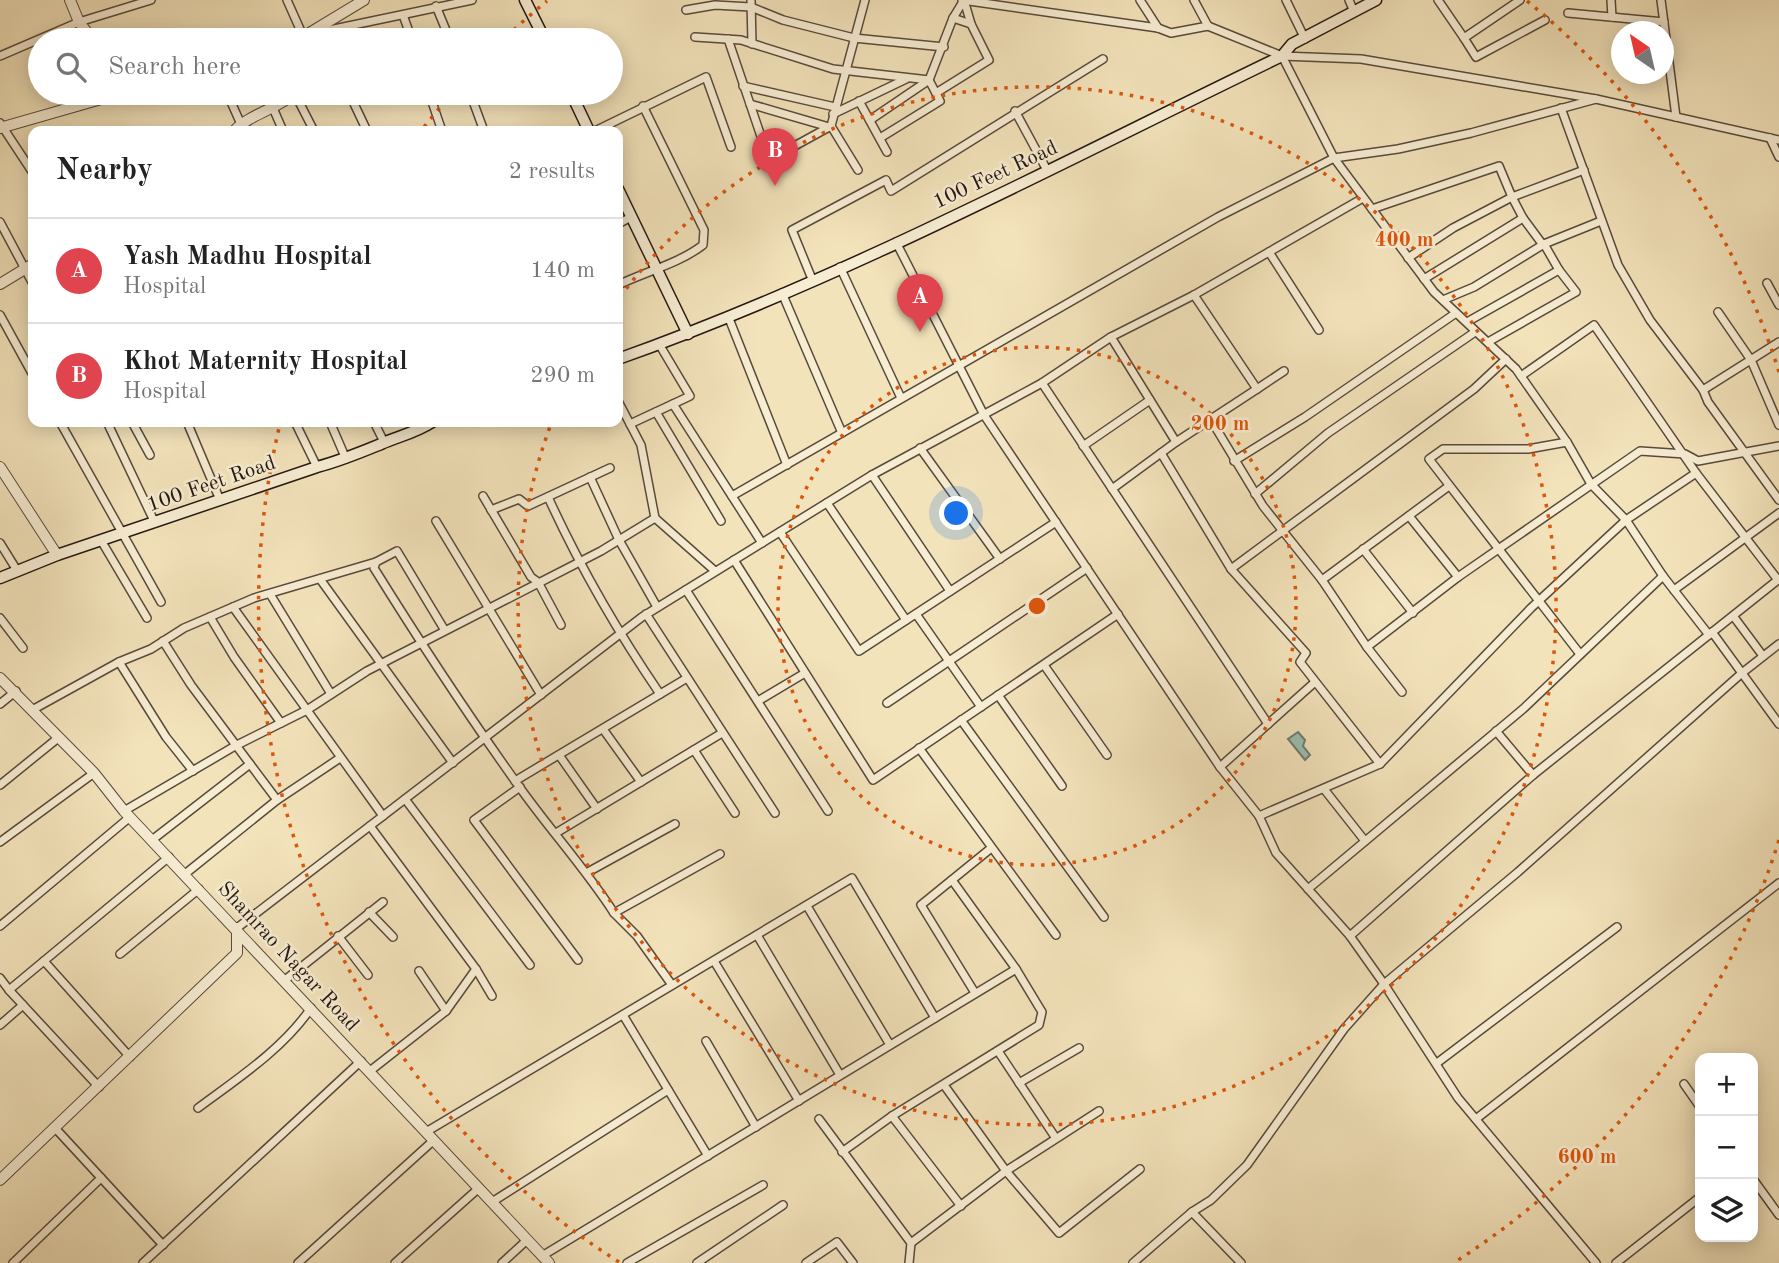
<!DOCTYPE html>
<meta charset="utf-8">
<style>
:root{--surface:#fff;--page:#f2f2f2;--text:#222;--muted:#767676;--line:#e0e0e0;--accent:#8f2418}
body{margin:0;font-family:"Old Standard TT",serif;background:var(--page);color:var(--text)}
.controls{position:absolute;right:21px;bottom:21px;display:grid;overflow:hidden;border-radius:14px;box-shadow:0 4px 18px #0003}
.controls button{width:63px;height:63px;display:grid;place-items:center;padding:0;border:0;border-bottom:2px solid var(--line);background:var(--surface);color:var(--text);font:35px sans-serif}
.compass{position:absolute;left:1611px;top:21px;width:63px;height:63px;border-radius:50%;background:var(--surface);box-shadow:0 4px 18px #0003;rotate:326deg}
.you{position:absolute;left:957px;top:514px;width:24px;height:24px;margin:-18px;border:5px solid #fff;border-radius:50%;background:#1a73e8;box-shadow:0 0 0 10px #1a73e833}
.badge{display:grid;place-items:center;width:46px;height:46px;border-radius:50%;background:var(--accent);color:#fff;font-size:23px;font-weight:700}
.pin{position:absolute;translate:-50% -58px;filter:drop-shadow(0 2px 4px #0008)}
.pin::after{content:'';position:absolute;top:37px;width:24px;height:21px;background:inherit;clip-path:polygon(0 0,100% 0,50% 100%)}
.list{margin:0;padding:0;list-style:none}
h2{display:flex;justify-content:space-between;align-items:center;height:91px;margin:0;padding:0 28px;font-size:30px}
h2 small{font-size:23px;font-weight:400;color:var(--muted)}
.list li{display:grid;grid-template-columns:46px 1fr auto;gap:21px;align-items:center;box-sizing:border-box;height:105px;padding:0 28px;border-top:2px solid var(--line)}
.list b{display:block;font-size:26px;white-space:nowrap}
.list p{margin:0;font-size:23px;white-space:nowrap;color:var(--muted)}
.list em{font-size:23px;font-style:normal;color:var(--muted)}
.icon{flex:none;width:38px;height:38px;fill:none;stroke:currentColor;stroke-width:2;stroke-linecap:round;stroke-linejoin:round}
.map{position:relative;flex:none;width:1779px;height:1263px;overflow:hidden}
.search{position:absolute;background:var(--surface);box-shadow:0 4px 18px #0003;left:28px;top:28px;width:595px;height:77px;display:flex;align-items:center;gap:18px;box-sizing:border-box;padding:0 24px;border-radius:38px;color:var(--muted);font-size:26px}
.panel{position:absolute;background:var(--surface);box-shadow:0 4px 18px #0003;left:28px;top:126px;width:595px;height:301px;border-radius:14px}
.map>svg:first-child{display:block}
</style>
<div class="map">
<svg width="1779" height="1263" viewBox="0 0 1779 1263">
<rect width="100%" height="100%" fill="#f3e3bb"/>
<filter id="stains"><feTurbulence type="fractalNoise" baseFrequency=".00286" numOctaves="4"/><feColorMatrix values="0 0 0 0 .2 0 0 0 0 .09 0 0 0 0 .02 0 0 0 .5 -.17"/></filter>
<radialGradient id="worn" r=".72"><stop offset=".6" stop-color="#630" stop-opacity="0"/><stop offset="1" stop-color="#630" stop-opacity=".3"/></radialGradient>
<path fill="#9bbeb1" stroke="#6c7b71" stroke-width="2" d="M1298,732L1305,740L1303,746L1310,755L1305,760L1288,739Z"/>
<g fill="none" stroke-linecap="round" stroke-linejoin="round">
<defs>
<g id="minor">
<path d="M287,0L303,36"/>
<path d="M751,0L752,44"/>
<path d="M962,0L1158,28L1171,33L1208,26L1282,56L1361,59L1596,99L1779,140"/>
<path d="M964,0L971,24"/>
<path d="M1140,0L1158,28"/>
<path d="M1194,0L1208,26"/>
<path d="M1286,0L1305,39"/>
<path d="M1349,0L1354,12"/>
<path d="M1438,0L1464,38L1520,0"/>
<path d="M1611,0L1612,17"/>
<path d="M1661,0L1676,117"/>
<path d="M436,6L450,40"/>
<path d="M686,10L715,5L751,7L783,20L854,38L944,47"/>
<path d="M1568,13L1664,22"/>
<path d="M403,15L412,40"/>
<path d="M315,33L472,0"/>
<path d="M695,37L741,40L833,69L929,80L953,18L964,0"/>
<path d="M1464,38L1476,57L1545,20"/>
<path d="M728,39L769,160L831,126"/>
<path d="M0,56L79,22L151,0"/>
<path d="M1282,56L1334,158L1434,292L1516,369L1567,442L1591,484L1626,520L1663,576L1709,635"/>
<path d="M743,86L835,107"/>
<path d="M227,93L244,131"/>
<path d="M349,93L367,131"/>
<path d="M429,93L442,131"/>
<path d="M470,93L484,131"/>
<path d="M936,93L989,60L971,24L953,18"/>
<path d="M295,94L314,131"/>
<path d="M859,101L887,152"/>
<path d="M750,104L829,127"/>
<path d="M273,108L283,131"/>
<path d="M1561,108L1618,265L1650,320L1703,390L1708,402L1779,500"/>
<path d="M1015,111L1048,172"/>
<path d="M833,114L906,79"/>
<path d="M870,120L929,80L940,101L880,138"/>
<path d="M0,123L33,173"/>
<path d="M595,131L706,77L731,147"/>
<path d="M1770,138L1779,157"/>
<path d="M858,170L831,126L865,0"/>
<path d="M1372,209L1499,166L1512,197L1453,228L1408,258"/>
<path d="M1523,218L1512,197L1584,170"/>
<path d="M0,222L33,284"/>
<path d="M618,224L631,217"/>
<path d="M896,242L984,415L1220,767L1259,816L1276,853L1350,936L1384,984L1458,1098L1596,1263"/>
<path d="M1544,244L1601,221"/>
<path d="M1269,252L1319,330"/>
<path d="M840,267L901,398"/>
<path d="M812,279L792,230L886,180L891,191L1103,59"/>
<path d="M1424,279L1523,218L1543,245"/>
<path d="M1767,283L1779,305"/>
<path d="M618,285C647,271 678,264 703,245L704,230L643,106"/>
<path d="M782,293L842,433"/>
<path d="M1443,300L1474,287L1544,244L1559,270"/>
<path d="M1718,312L1751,360L1779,425"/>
<path d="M0,315L33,375"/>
<path d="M728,316L787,465"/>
<path d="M1467,322L1559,270L1576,292L1488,342"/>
<path d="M1111,337L1176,442L1257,389L1194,295"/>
<path d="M659,344L690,396L673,404"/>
<path d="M1042,383L1268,724"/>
<path d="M1257,389L1284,371"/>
<path d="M1703,390L1779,342"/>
<path d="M618,401L641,445L655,518L715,571"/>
<path d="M656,412L721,521"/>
<path d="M1211,420L1263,506L1322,580"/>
<path d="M60,422L161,602"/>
<path d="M107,422L155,523"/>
<path d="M132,422L150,455"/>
<path d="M187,422L220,500"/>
<path d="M295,422L317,467"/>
<path d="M330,422L346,459"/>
<path d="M374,422L384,442"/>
<path d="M630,424L673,404L762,543"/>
<path d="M1567,442L1528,449H1443L1429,459L1580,654"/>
<path d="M1083,446L1150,400"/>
<path d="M920,448L1000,559"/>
<path d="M1161,453L1231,569L1306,653L1300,662L1380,764"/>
<path d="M1234,461L1305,417L1456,313"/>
<path d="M1696,473L1778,580"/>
<path d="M872,475L950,591"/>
<path d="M590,477L619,540L657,607"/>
<path d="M1112,489L1176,442"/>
<path d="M1255,494L1328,433L1475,332"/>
<path d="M483,496L531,577L538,582L561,625"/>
<path d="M732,496L1218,217L1334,158L1398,149L1471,133L1596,99"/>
<path d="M548,497C580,567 617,631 660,694"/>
<path d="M827,503L906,620"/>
<path d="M491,510L519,499L528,506L610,468"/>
<path d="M1409,516L1458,577"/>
<path d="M436,521L541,695"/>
<path d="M780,532L859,651L1056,522"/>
<path d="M102,542L147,618"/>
<path d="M0,543L18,572"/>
<path d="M1363,549L1413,613"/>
<path d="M734,560L873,780L1118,614"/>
<path d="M1231,569L1474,389L1506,359"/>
<path d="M320,579L453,763"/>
<path d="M686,590L828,811"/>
<path d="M1674,590L1779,513"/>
<path d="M270,594L331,694"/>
<path d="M233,607L383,816"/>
<path d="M646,614L775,813"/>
<path d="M916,614L981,707"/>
<path d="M210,617L234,657L281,723"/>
<path d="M1734,617L1763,656"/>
<path d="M0,618L23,648"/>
<path d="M444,629L397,551L376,562L374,568C420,642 468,715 518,785C549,829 585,868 614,913L720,854"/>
<path d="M1712,632L1779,724"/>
<path d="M1367,647L1458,577L1640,451L1685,454L1698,461L1779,446"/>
<path d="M119,662L166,737L193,771"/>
<path d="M1044,665L1107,755"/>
<path d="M1402,692L1367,647L1322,580L1449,486"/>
<path d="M998,695L1062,786"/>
<path d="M758,701L805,673"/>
<path d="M887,703L1087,568"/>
<path d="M0,704L16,691"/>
<path d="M34,709L119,662L151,649L184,628L254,598L376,562"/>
<path d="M961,720L1104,917"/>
<path d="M603,729L641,782"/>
<path d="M1496,731L1533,775"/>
<path d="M919,748L1056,935"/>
<path d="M694,750L735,813"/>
<path d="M559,755L597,809"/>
<path d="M250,764L277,800"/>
<path d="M1220,767L1315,682"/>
<path d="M515,781L687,678"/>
<path d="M0,785L58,738"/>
<path d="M520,787L474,820L578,960"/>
<path d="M1324,789L1365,841"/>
<path d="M405,799L530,965"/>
<path d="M124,811L235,746L307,710L367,671L601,551L655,518"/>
<path d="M1259,816L1380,764L1531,608L1626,520L1696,473L1594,325L1521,376"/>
<path d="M370,826L476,969L492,996"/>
<path d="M556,833L722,733"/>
<path d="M152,840L250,764L191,685L163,641"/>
<path d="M0,842L94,773"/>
<path d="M588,872L675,824"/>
<path d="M185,874L277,800L340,758"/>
<path d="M1308,889L1523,709L1663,576"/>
<path d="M807,906L890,1045"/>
<path d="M369,912L393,937"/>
<path d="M614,913L637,936L672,985"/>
<path d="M0,926L130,817"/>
<path d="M237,928L642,617L872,475L1042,383L1111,337L1194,295L1363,198"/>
<path d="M757,935L840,1075"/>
<path d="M338,936L368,975"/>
<path d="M1350,936L1533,775L1779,579"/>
<path d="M120,954L199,889"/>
<path d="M44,961L130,1057"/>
<path d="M714,961L799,1101"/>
<path d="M0,978L9,990L169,857"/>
<path d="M285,980L383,902"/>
<path d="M9,990L99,1087"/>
<path d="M975,993L921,905L990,849"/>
<path d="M446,1011L476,969"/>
<path d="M623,1015L708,1156"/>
<path d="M0,1025L23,1005"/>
<path d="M706,1041L756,1127"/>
<path d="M998,1051L1055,1137"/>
<path d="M1437,1063L1617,927"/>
<path d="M370,1071L446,1011L419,971"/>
<path d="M1019,1083L1079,1048"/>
<path d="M1684,1084L1700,1107"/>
<path d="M944,1085L1006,1171L1059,1233L1140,1169"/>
<path d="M198,1108C237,1079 283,1049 311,1008"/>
<path d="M892,1116L961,1206"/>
<path d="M819,1119L911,1243L909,1263"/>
<path d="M1476,1119L1779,883"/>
<path d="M56,1129L163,1245"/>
<path d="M426,1132L852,878L935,1018"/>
<path d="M842,1152L892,1116L1039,1025L1042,1012L1016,969L952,880"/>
<path d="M1753,1179L1779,1215"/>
<path d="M492,1202L668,1090"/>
<path d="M1192,1212L1211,1200L1247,1165L1344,1029L1384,984L1518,872L1742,673L1779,644"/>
<path d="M911,1243L1006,1171L1099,1111"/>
<path d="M542,1256L1016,969"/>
<path d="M13,1263L101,1178"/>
<path d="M143,1263L361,1061"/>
<path d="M298,1263L434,1140"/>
<path d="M395,1263L479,1188"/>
<path d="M502,1263L527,1240"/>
<path d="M627,1263L763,1185"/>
<path d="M697,1263L783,1205"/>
<path d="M806,1263L837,1242L853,1263"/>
<path d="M1133,1263L1192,1212L1241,1263"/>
<path d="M1616,1263L1700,1197"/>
</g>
<g id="tertiary">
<path d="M70,0L79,22L93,40"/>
<path d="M298,40L364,0"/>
<path d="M0,128L122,93"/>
<path d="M234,131C250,114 277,109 295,93"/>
<path d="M0,284L33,264"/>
<path d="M0,467L57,555"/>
<path d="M0,678L94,773L124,811L549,1263"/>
<path d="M0,1180L237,953V928"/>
</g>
<g id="secondary">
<path d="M525,0L545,40"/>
<path d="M571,93L589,131"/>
<path d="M618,189L688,334"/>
<path d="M618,359C846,278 1064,161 1282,56L1292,44L1376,0"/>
<path d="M0,578L57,555L317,467C340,461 359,453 381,444C399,436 415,433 432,422"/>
</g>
</defs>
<use href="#minor" stroke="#584a3c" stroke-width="10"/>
<use href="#tertiary" stroke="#584a3c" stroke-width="12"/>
<use href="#secondary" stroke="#251711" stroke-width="13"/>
<use href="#minor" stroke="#f7edd3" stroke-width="7"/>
<use href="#tertiary" stroke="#f7edd3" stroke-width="10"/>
<use href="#secondary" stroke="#f7edd3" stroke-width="10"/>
</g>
<g fill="none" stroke="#de560c" stroke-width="3.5" stroke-dasharray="3.5 7">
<circle cx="1037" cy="606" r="259"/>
<path d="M620 297A519 519 0 1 1 551 424"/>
<path d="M1779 840A778 778 0 0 1 1455 1262M619 1262A778 778 0 0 1 280 424M424 127A778 778 0 0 1 450 96M506 37A778 778 0 0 1 547 1M1527 1A778 778 0 0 1 1779 372"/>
</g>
<g text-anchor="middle" stroke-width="5" stroke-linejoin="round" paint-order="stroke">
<g font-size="21" fill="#251711" stroke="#f7edd3">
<text transform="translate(995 174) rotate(-25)" y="7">100 Feet Road</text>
<text transform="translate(211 483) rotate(-19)" y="7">100 Feet Road</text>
<text transform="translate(289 956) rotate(47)" y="7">Shamrao Nagar Road</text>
</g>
</g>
<circle cx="1037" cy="606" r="10" fill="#de560c" stroke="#f7edd3" stroke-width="3.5"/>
<g font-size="21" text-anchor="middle" font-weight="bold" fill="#de560c" stroke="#f7edd3" stroke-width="5" stroke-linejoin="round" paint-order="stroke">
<text x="1404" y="246">400 m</text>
<text x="1220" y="430">200 m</text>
<text x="1587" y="1163">600 m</text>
</g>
<rect width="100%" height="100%" filter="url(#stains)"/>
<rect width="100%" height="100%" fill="url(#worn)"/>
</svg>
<div class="controls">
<button>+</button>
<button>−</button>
<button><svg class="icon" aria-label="layers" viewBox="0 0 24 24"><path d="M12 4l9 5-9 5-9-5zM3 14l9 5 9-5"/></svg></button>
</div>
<svg class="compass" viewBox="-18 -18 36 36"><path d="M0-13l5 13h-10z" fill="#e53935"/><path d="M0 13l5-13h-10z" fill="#767676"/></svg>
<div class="you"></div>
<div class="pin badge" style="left:920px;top:332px;background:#e0444e">A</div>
<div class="pin badge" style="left:775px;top:186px;background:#e0444e">B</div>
<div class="search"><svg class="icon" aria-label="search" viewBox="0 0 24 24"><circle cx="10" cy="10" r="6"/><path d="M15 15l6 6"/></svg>Search here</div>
<section class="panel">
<h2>Nearby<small>2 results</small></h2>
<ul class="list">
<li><span class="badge" style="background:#e0444e">A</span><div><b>Yash Madhu Hospital</b><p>Hospital</p></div><em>140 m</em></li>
<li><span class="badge" style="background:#e0444e">B</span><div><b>Khot Maternity Hospital</b><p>Hospital</p></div><em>290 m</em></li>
</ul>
</section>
</div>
